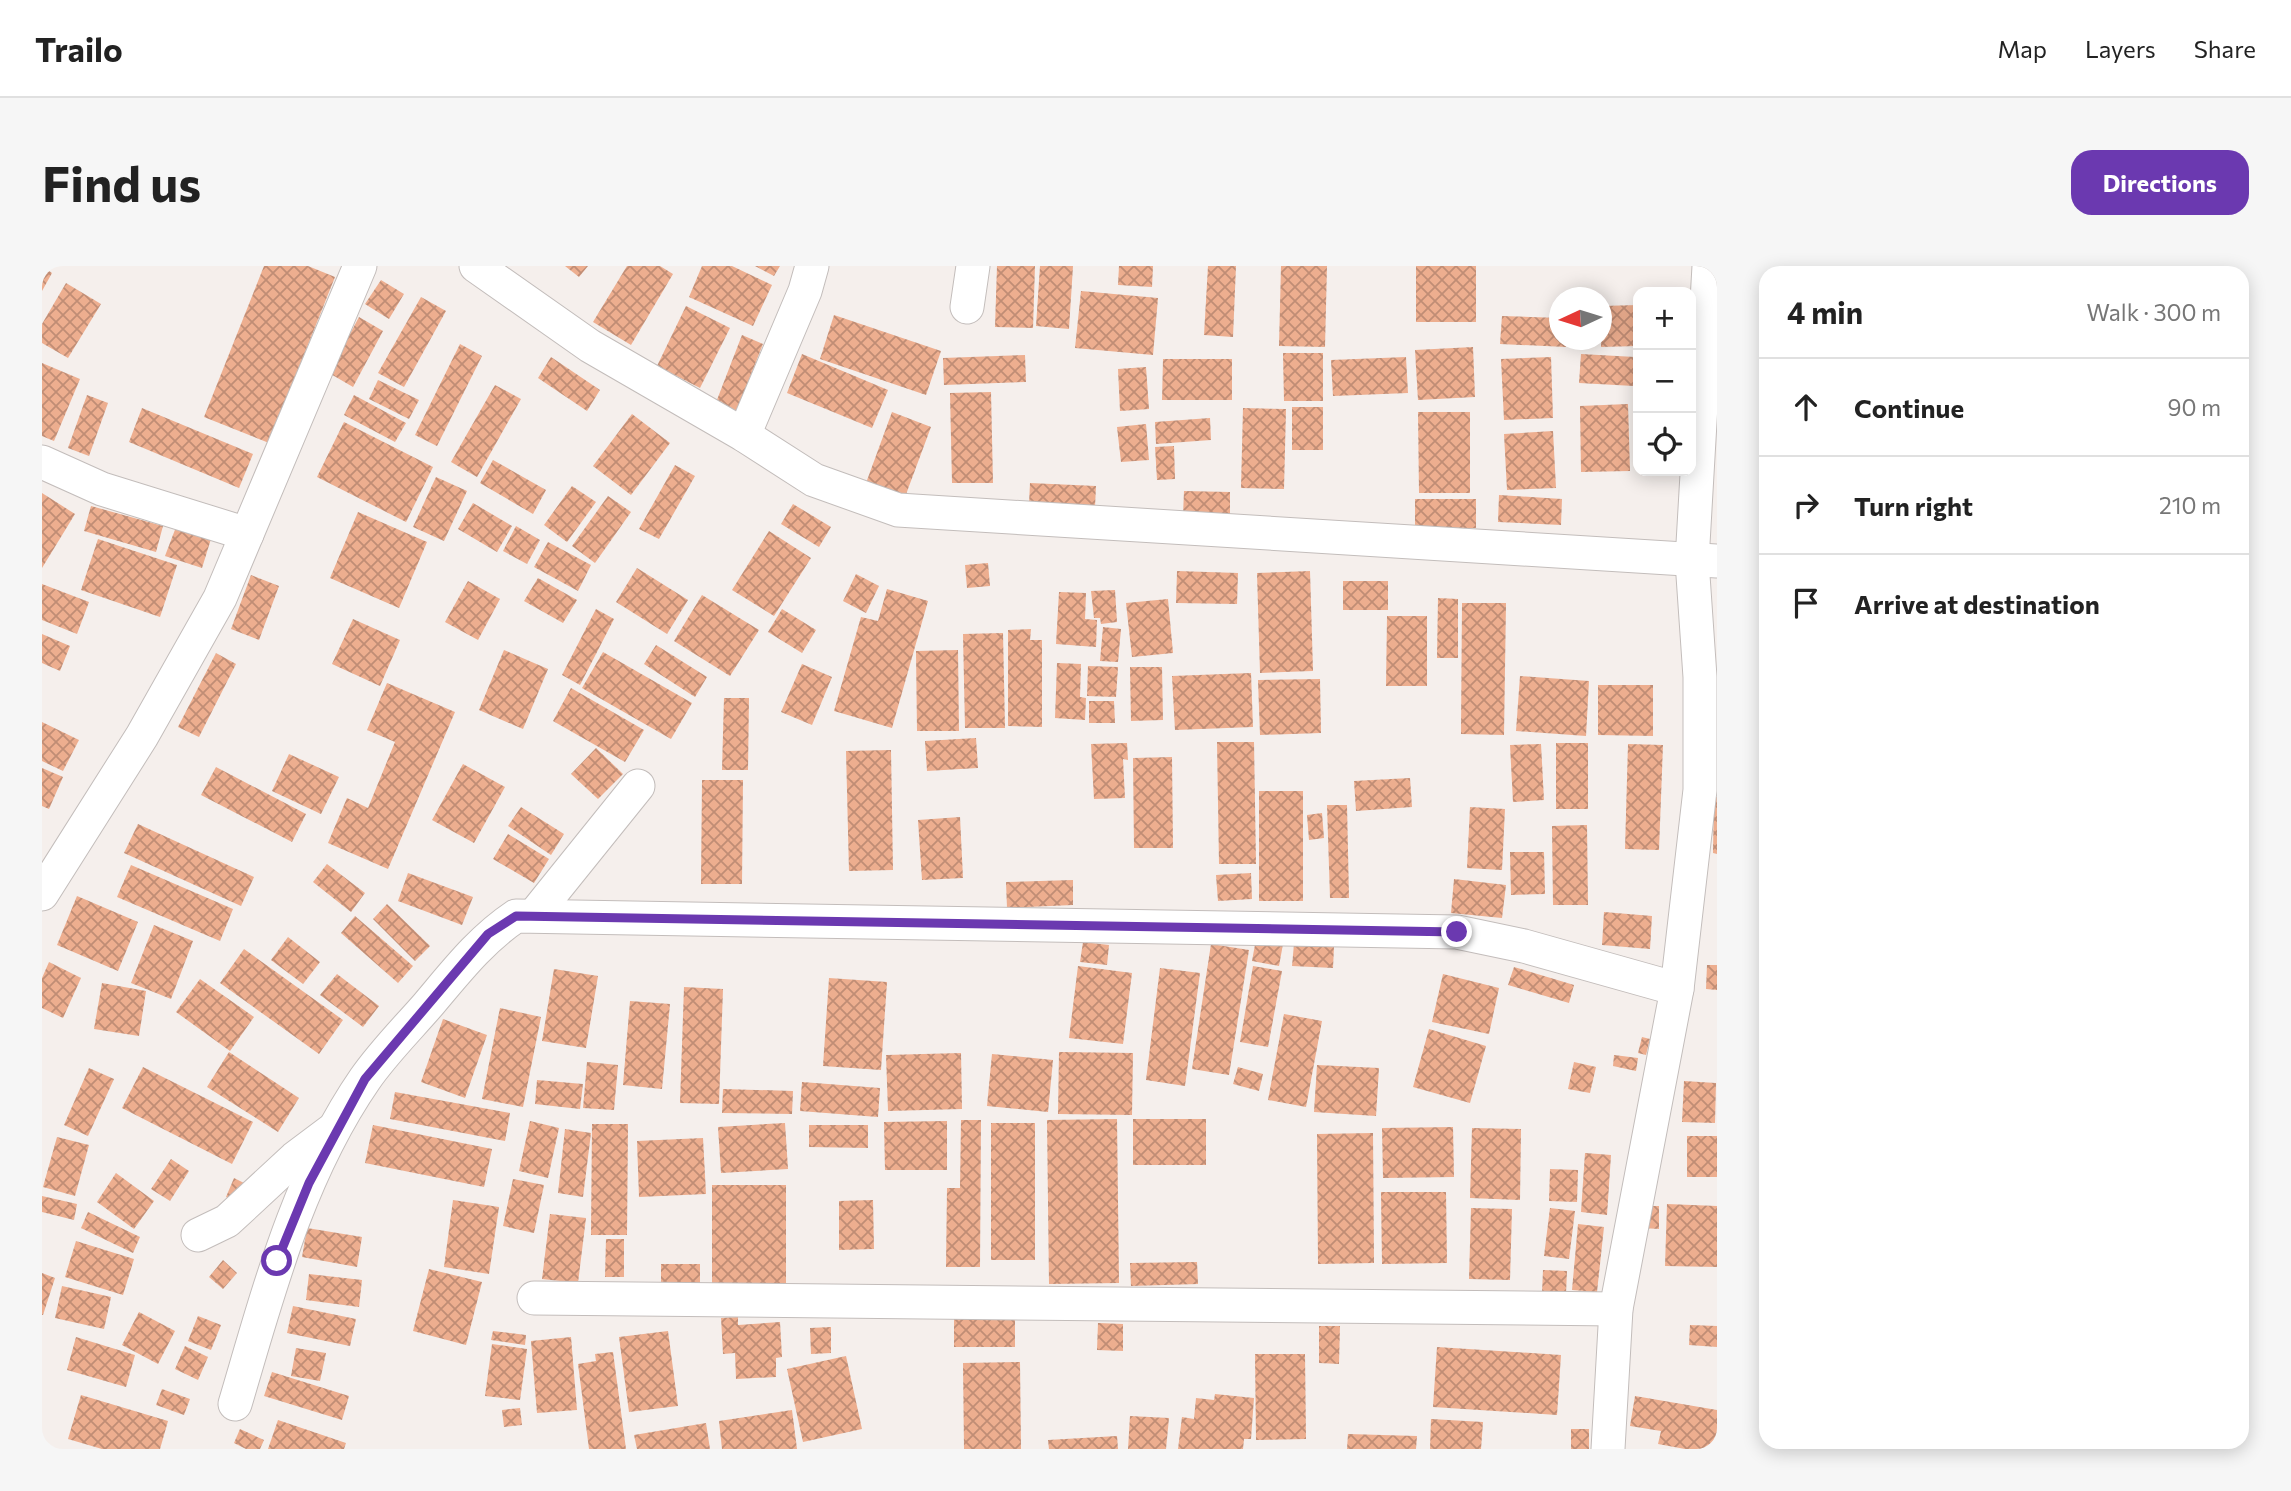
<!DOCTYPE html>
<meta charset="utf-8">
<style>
:root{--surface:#fff;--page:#f6f6f6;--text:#222;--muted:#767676;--line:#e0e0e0;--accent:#6b39b0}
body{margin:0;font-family:Commissioner,sans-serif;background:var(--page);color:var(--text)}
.controls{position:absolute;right:21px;top:21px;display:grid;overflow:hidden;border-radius:14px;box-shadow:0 4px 18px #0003}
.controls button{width:63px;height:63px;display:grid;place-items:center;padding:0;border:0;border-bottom:2px solid var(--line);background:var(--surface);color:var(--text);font:35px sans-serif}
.compass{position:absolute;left:1507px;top:21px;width:63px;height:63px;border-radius:50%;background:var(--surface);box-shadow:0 4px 18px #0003;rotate:266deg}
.stop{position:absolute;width:21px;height:21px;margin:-16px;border:5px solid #6b39b0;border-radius:50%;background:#fff}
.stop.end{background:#6b39b0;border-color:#fff;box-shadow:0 2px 7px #0008}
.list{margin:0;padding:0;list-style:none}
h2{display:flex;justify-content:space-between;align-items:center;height:91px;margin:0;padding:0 28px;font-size:30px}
h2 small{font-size:23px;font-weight:400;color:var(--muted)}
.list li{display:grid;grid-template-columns:46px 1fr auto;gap:21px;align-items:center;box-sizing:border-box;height:98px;padding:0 28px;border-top:2px solid var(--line)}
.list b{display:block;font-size:26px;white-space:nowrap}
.list em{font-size:23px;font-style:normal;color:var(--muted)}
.icon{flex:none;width:38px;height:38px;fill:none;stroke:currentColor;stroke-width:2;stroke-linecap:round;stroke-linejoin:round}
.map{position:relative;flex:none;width:1675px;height:1183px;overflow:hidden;border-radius:21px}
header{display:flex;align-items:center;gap:42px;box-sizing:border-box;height:98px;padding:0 35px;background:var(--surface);border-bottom:2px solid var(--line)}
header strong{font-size:33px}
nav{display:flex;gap:38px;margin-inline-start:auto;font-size:24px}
.intro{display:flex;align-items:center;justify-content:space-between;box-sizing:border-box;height:168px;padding:0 42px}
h1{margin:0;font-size:49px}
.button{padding:18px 32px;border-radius:21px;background:var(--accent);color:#fff;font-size:24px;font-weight:700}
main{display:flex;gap:42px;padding:0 42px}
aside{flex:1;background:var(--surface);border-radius:21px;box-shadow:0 4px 18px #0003}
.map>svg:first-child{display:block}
</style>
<header>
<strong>Trailo</strong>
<nav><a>Map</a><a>Layers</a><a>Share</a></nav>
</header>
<div class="intro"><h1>Find us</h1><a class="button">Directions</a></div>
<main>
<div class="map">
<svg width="1675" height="1183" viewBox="0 0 1675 1183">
<defs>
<pattern id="building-cross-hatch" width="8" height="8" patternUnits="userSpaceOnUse" patternTransform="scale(1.75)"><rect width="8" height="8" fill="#edae8f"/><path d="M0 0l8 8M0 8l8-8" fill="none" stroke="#c08d75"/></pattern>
</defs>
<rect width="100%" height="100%" fill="#f5efec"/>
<g fill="url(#building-cross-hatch)">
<path d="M0,0L10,7L0,25Z"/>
<path d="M222,0H266L293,11L227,177L162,151Z"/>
<path d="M523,0H546L537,11Z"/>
<path d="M585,0H618L631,8L589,79L551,56Z"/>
<path d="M660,0H690L730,19L711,60L647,31Z"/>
<path d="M713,0H738L732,10Z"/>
<path d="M955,0H993L991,62L953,61Z"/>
<path d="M998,0H1031L1027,63L994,60Z"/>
<path d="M1077,0H1111L1110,21L1076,19Z"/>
<path d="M1166,0H1194L1191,71L1162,69Z"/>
<path d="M1239,0H1285L1283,81L1237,80Z"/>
<rect x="1374" y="0" width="60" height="56"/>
<path d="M339,14L362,28L347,53L323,38Z"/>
<path d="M24,17L59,38L26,92L0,77V58Z"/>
<path d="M1039,25L1116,32L1111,89L1033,82Z"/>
<path d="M379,31L404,45L362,121L336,107Z"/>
<path d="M1596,39V80L1559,81L1560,40Z"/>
<path d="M644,40L688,62L658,122L615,100Z"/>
<path d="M792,49L899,85L884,129L778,93Z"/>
<path d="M1460,50L1518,52V74H1524V81L1458,78Z"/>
<path d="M317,51L341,65L311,121L287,107Z"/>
<path d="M700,69L721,78L694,147L673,139Z"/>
<path d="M418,78L440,90L395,180L373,169Z"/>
<path d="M1431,81L1433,131L1376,134L1373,84Z"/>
<path d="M1241,87H1281V135H1242Z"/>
<path d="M760,88L846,124L830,162L745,127Z"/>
<path d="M1539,88L1593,91L1592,120L1537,117Z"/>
<path d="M983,89L984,116L902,119L901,92Z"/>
<path d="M509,91L558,124L545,145L496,112Z"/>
<path d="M1364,91L1366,127L1291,130L1289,94Z"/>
<path d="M1509,91L1511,152L1462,154L1459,93Z"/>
<path d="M1121,93H1190V134H1120Z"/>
<path d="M0,97L38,113L12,175L0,170Z"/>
<path d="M1104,101L1107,143L1078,145L1076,103Z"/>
<path d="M336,114L377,134L367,153L327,133Z"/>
<path d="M453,119L479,133L435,211L409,196Z"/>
<path d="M949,126L951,217H910L908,127Z"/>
<path d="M45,129L66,137L47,190L26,182Z"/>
<path d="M312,129L364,157L353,176L302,149Z"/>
<path d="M1586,138L1588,205L1539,206L1538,140Z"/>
<rect x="1250" y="141" width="31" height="43"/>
<path d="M100,142L211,188L197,222L87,176Z"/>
<path d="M1201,142L1244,143L1242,223L1199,222Z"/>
<path d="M850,146L889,161L863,231L824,217Z"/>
<path d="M1376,146H1428V227H1377Z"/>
<path d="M590,148L628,177L589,229L551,200Z"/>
<path d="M1168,152L1169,174L1114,178L1113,156Z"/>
<path d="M302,156L391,201L364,256L275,211Z"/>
<path d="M1104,158L1107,194L1079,196L1075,161Z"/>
<path d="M1511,165L1514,222L1465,224L1462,168Z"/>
<path d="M1132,180L1133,213L1115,214L1113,181Z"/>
<path d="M451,194L504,224L491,248L438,217Z"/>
<path d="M633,199L653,210L617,273L597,263Z"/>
<path d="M394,211L425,225L402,275L371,261Z"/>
<path d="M988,217L1054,220L1053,241L987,237Z"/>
<path d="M530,220L554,236L525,276L502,259Z"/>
<path d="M1142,225L1188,226V251L1141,249Z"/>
<path d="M0,227L33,248L0,302Z"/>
<path d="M1457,229L1520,233L1519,259L1456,256Z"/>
<path d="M566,230L589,246L553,297L530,280Z"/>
<rect x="1373" y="233" width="61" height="29"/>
<path d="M431,237L470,260L455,286L416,263Z"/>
<path d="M751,238L789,261L777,281L739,258Z"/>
<path d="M49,240L121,260L114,286L42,265Z"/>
<path d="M316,246L385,276L357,342L288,312Z"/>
<path d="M474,260L498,274L485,298L461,285Z"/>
<path d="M134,261L169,273L160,302L123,290Z"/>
<path d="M727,265L769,292L732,350L690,324Z"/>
<path d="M56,273L135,299L118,351L39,324Z"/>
<path d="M506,276L549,299L536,325L492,301Z"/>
<path d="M946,297L948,320L925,322L923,299Z"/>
<path d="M595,302L646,334L625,368L574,336Z"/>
<path d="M1135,305L1196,307L1195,338L1134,337Z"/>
<path d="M1268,305L1271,405L1218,407L1215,307Z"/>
<path d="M814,308L837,320L824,347L801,335Z"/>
<path d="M209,309L237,320L217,374L189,363Z"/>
<path d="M496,312L535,334L521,357L482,335Z"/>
<path d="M426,315L458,333L436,374L403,356Z"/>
<rect x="1301" y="315" width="45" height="29"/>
<path d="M0,318L47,336L35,368L0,354Z"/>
<path d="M845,323L886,335L850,462L792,445L819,351L836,355Z"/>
<path d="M1073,324L1075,356L1059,358L1058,352H1052L1049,325Z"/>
<path d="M1017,326L1044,327L1043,353L1055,354L1054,381L1014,378Z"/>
<path d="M660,329L717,364L688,410L632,375Z"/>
<path d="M1396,332L1416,333V392H1395Z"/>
<path d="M1126,333L1131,387L1090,391L1084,337Z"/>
<path d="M1420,337H1464L1462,469L1419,468Z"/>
<path d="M554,343L572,353L538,419L520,409Z"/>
<path d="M740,343L774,364L760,387L726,366Z"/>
<path d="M1345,350H1385V420H1344Z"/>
<path d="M311,353L358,374L338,420L290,398Z"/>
<path d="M1061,361L1079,363L1076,396L1058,395Z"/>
<path d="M989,363L988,374H1000V461L966,460V364Z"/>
<path d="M961,367L963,462H923L921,368Z"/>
<path d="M0,368L28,380L18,405L0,397Z"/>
<path d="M614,379L665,411L653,431L602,398Z"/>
<path d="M462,384L506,403L481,463L437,444Z"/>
<path d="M916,384L917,465H875L874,385Z"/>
<path d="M561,386L650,437L629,473L540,422Z"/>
<path d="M174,387L194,398L157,471L136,461Z"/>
<path d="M1015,397L1039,398L1038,431L1044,432L1043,454L1013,452Z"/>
<path d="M760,398L790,411L770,459L739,446Z"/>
<path d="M1046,400L1076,401L1074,431L1045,430Z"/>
<path d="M1088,401H1120L1121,454L1089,455Z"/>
<path d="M1209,407L1211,461L1133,464L1130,410Z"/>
<path d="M1478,410L1547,415L1544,470L1474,465Z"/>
<path d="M1278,413L1279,467L1218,469L1216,414Z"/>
<path d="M345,417L413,446L346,603L286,577L305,532L326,542L353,476L325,464Z"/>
<path d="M1556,419H1611V470L1556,469Z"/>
<path d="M529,422L602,464L583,496L511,455Z"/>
<path d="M682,432H707L706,504H680Z"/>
<path d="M1047,435H1072L1073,457H1047Z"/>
<path d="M0,456L37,474L21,505L0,495Z"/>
<path d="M934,472L936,502L885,505L883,475Z"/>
<path d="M1175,476H1212L1214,598H1177Z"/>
<path d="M1085,477L1086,494L1081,493L1083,532L1052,533L1049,478Z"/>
<rect x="1514" y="477" width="32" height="66"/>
<path d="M1499,478L1502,534L1471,536L1468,479Z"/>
<path d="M1586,478L1621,479L1617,584L1583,583Z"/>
<path d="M554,482L581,508L556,533L529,508Z"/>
<path d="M849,484L851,604L807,605L804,485Z"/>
<path d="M247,488L297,511L279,548L230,525Z"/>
<path d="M1130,491L1131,582H1092L1091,492Z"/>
<path d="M421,498L463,521L432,577L390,554Z"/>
<path d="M174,501L264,548L250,576L159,529Z"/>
<path d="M0,502L21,511L7,543L0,540Z"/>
<path d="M1368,512L1370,541L1314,545L1312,515Z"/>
<path d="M660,514H701L700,618H659Z"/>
<rect x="1217" y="525" width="44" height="110"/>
<path d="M1672,531H1675V588L1671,587Z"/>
<path d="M1285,539H1305L1307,632H1288Z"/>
<path d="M479,541L522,568L509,589L466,560Z"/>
<path d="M1428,541L1463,543L1460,604L1425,602Z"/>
<path d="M1280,547L1282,572L1267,574L1265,549Z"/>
<path d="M918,551L921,612L880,614L876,554Z"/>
<path d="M96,558L212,611L199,640L82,587Z"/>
<path d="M1545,559L1546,639H1511L1510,560Z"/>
<path d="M466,568L507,593L492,617L451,593Z"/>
<path d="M1468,586H1502L1503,628L1469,629Z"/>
<path d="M285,598L323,627L309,646L271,616Z"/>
<path d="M89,599L191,643L178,675L75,631Z"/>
<path d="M366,607L431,631L420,659L356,635Z"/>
<path d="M1209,607L1210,633L1176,635L1174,609Z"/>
<path d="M1412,613L1464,619L1460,652L1409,647Z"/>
<path d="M1031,614V639L965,642L964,616Z"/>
<path d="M35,630L96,656L76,705L15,679Z"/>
<path d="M345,638L388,680L373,695L331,653Z"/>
<path d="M1562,646L1610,650L1608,683L1560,679Z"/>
<path d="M313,650L371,700L356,717L299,667Z"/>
<path d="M112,659L151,675L129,733L89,717Z"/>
<path d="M246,671L278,696L261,718L229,694Z"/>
<path d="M1214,673L1241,678L1237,700L1210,695Z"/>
<path d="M1041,676L1067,679L1065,699L1038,696Z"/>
<path d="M1169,678L1207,684L1187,809L1150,803Z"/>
<path d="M1252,678L1292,681L1291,702L1250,700Z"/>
<path d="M202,683L301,754L277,788L178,717Z"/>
<path d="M7,696L39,712L21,752L0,742V712Z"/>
<path d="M1665,699H1675V724L1664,723Z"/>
<path d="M1036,700L1090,707L1081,778L1027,772Z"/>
<path d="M1211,700L1240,705L1226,781L1198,776Z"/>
<path d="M1472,701L1532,719L1527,737L1466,719Z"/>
<path d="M1118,702L1158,707L1143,820L1104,814Z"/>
<path d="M512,703L556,710L544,782L500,775Z"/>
<path d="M295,708L337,740L321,761L278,729Z"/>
<path d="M1401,708L1457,722L1447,768L1390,756Z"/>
<path d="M787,712L845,716L839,804L781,800Z"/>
<path d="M158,713L212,751L188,785L134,746Z"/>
<path d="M60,717L104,725L97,770L52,763Z"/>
<path d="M642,721L681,723L677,838L638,837Z"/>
<path d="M588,735L628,738L620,823L581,819Z"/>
<path d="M458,742L499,751L481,841L440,833Z"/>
<path d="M1242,748L1280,755L1264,841L1226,834Z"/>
<path d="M401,753L445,769L423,832L379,816Z"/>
<path d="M1387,763L1444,780L1428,837L1371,821Z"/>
<path d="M1600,771L1608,773L1604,789L1596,787Z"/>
<path d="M187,786L257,832L236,866L165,821Z"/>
<path d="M1017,786L1091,787L1090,849L1016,848Z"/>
<path d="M919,787L920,843L846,845L844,789Z"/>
<path d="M950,788L1011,794L1006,846L945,840Z"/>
<path d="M1572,789L1596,792L1594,805L1571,800Z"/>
<path d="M545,796L576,799L572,844L541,842Z"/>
<path d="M1532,796L1554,801L1548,827L1526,823Z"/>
<path d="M1275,799L1337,802L1334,850L1272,846Z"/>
<path d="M101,801L211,856L190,898L80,842Z"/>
<path d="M1196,801L1221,808L1217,825L1191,818Z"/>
<path d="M47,802L72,813L46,870L22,859Z"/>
<path d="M495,814L541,818L538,843L493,838Z"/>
<path d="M1642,815L1674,817L1673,857L1640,856Z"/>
<path d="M760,816L838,822L836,851L758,845Z"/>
<path d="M681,823L751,825L750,848L680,847Z"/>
<path d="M353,826L468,847L463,875L348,853Z"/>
<path d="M1075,853L1077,1017L1007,1018L1005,854Z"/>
<rect x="1091" y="853" width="73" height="46"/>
<path d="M919,854H939L938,1001H904L905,922H918Z"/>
<path d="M488,855L517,862L506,912L477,905Z"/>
<path d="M905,855V904H843L842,856Z"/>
<path d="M743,857L746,903L679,907L676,861Z"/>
<rect x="949" y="857" width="44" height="137"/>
<path d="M550,858H586L585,969H549Z"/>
<path d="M331,859L450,883L442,921L323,897Z"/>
<path d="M767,859H826V882L767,881Z"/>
<path d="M1411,861L1412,911L1341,912L1340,862Z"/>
<path d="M1430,862L1479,863L1478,934L1428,932Z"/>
<path d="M523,863L549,867L541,931L516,927Z"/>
<path d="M1331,867L1332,997L1276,998L1275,868Z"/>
<rect x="1645" y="870" width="30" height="41"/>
<path d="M15,871L47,879L33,930L1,921Z"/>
<path d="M661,872L664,928L597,931L595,875Z"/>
<path d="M1543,887L1569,889L1565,949L1539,946Z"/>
<path d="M129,893L147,905L128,935L109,923Z"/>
<path d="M1508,903L1536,904L1535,936L1507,935Z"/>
<path d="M74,907L112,935L92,963L55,936Z"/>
<path d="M192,912L204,918L195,937L184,931Z"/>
<path d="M471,913L502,919L492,967L461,960Z"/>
<rect x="670" y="919" width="74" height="100"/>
<path d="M1339,926H1404L1405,997L1340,998Z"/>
<path d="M0,930L35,938L32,954L0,946Z"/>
<path d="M411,934L457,941L447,1008L402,1001Z"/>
<path d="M831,934L832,983L797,984V935Z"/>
<path d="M1625,938L1675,940V1001L1623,1000Z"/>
<path d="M1601,940H1617V963L1600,962Z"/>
<path d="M1429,942L1470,943L1468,1014L1427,1013Z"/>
<path d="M1508,942L1533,945L1527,993L1502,990Z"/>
<path d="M46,946L98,971L91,987L39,962Z"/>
<path d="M508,948L544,952L536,1017L500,1013Z"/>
<path d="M1536,958L1562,961L1555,1026L1530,1024Z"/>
<path d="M265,962L320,971L315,1001L260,991Z"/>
<path d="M564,973H582V1011H563Z"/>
<path d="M34,975L92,993L81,1029L23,1011Z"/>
<path d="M181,994L195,1007L181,1023L167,1011Z"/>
<path d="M1155,996L1156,1018L1089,1020L1088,997Z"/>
<rect x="619" y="998" width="39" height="21"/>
<path d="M387,1003L440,1016L424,1079L371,1065Z"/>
<path d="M1501,1004L1525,1005L1524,1028L1500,1027Z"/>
<path d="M0,1007L13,1012L1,1049H0Z"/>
<path d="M267,1008L320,1014L317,1041L264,1034Z"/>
<path d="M20,1020L69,1031L62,1063L13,1052Z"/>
<path d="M251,1040L314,1053L308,1080L245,1067Z"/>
<path d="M97,1046L133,1065L116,1098L80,1079Z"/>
<path d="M156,1050L179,1059L169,1084L146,1075Z"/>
<path d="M696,1051V1059L738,1056L740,1091L734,1092V1111L694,1113L693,1087L681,1088L679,1052Z"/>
<rect x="912" y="1051" width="61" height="30"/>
<path d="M1056,1057L1081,1058V1085L1055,1084Z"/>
<path d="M1648,1059L1675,1060V1081L1647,1079Z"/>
<path d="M1277,1060H1298L1297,1098L1277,1097Z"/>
<path d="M789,1061V1087L769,1088L768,1062Z"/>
<path d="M451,1065L484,1069L483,1079L449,1074Z"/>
<path d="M626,1065L636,1140L587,1146L577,1071Z"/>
<path d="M34,1071L93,1089L84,1121L25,1104Z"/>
<path d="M529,1071L535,1144L495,1147L489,1075Z"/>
<path d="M450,1078L485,1083L478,1134L443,1130Z"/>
<path d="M143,1080L166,1091L156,1114L133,1103Z"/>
<path d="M1395,1081L1519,1089L1515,1149L1391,1141Z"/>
<path d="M254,1082L284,1087L278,1115L249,1110Z"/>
<path d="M571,1086L584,1183H547L536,1098L554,1095L553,1088Z"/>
<path d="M1213,1088H1263L1264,1173L1214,1174Z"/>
<path d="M804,1090L820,1163L761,1176L745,1103Z"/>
<path d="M978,1096L979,1183H922L921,1097Z"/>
<path d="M230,1106L307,1130L300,1154L222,1130Z"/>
<path d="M120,1123L148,1133L142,1149L114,1139Z"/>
<path d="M1173,1128L1212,1132L1209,1173H1202L1201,1183H1136L1140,1151L1152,1153L1154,1132L1172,1134Z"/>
<path d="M39,1129L126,1155L118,1183H60L26,1173Z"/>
<path d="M1593,1130L1675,1144V1183H1643L1616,1178L1619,1165L1588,1160Z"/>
<path d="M478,1142L480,1159L462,1161L460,1144Z"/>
<path d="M750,1144L755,1183H680L677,1155Z"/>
<path d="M1088,1150L1127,1152L1124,1183H1086Z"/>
<path d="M1389,1153L1441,1156L1439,1183H1388Z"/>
<path d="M236,1154L304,1177L302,1183H226Z"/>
<path d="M664,1157L668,1183H595L592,1169Z"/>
<path d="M198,1163L222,1174L218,1183H204L192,1177Z"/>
<rect x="1529" y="1163" width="18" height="20"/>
<path d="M1306,1168L1375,1170L1374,1183H1305Z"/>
<path d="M1075,1170L1076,1183H1007L1006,1174Z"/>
</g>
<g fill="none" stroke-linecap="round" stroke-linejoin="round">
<defs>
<g id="minor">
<path d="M434,0L548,80L702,169L772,214L856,244L1675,295"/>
<path d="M925,41L931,0"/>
<path d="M702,169L763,25L770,0"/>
<path d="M0,196L60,223L205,268"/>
<path d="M0,628L100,470L178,332L318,0"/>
<path d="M493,648L596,520"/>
<path d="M156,969L185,955L253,892L289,865"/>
<path d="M492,1032L1574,1043"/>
<path d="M193,1138C226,1027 256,910 323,813C341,787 364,764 385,740C413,707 438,674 474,650L1415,666L1482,680L1635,723"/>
<path d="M1566,1183L1574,1043L1635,723L1658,524V411L1650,295L1667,0"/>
</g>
</defs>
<use href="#minor" stroke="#c3bdbb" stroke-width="35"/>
<use href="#minor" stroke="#fff" stroke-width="33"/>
</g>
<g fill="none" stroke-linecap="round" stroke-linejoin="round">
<path stroke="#6b39b0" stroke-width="9" d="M235,995L267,917L323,813L446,668L474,650L1415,666"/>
</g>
</svg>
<div class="controls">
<button>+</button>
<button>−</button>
<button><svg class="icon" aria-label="locate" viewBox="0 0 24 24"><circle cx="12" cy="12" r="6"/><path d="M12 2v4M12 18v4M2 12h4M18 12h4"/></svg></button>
</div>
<svg class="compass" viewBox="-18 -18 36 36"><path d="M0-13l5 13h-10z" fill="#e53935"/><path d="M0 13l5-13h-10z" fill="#767676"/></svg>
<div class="stop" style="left:235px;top:995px"></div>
<div class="stop end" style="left:1415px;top:666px"></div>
</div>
<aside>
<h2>4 min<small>Walk · 300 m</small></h2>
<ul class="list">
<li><svg class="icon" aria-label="ahead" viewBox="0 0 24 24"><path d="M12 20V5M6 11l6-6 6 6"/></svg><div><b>Continue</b></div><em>90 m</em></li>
<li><svg class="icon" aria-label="right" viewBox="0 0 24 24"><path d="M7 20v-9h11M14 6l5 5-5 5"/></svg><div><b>Turn right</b></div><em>210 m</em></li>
<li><svg class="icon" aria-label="arrive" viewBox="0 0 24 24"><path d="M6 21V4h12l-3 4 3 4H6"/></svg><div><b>Arrive at destination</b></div></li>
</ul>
</aside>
</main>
